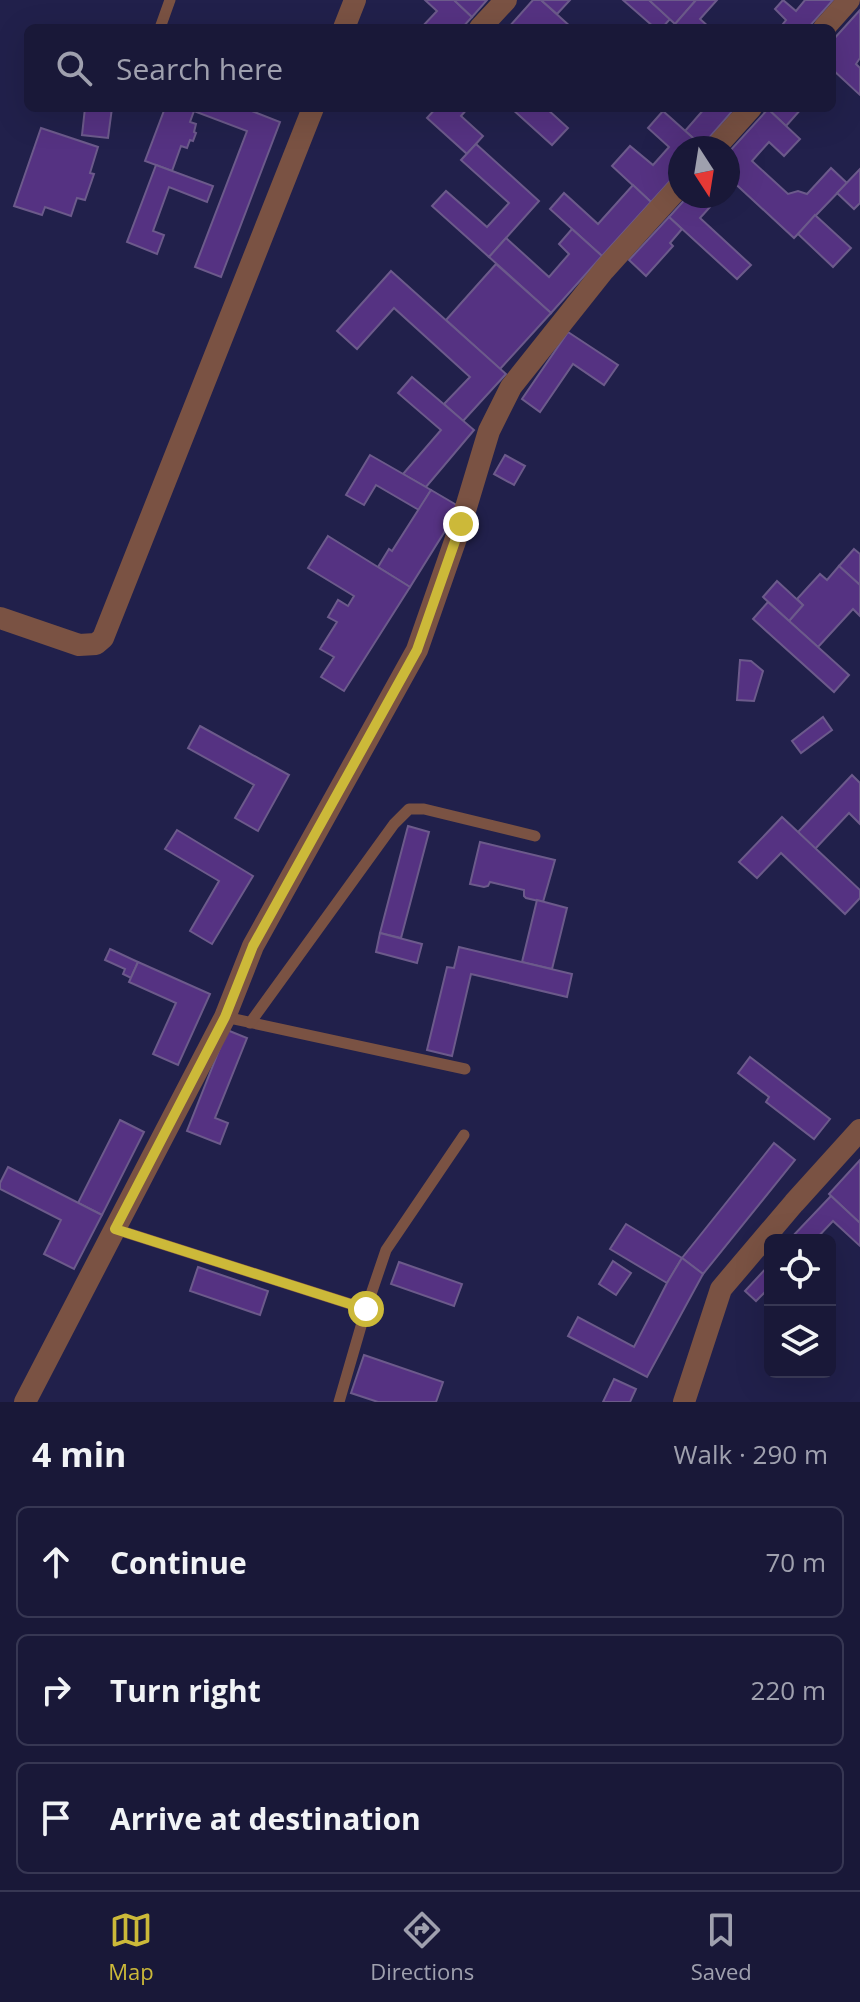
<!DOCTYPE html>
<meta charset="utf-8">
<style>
:root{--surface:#191838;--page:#262543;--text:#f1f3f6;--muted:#9fa0ae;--line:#373753;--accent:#ccb939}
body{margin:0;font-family:"Open Sans",sans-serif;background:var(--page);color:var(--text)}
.controls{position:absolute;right:24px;bottom:24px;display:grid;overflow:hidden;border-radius:12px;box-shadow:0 8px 32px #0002}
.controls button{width:72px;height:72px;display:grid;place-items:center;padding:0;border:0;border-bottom:2px solid var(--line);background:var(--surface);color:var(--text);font:40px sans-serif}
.compass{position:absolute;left:668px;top:136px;width:72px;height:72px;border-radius:50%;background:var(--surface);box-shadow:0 8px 32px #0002;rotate:168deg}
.stop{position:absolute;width:24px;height:24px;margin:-18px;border:6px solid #ccb939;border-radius:50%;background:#fff}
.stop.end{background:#ccb939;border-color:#fff;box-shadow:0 2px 8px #0008}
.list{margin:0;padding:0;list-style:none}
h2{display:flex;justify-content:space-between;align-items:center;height:104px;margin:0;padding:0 32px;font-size:34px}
h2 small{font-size:26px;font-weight:400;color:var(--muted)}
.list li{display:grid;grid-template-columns:52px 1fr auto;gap:24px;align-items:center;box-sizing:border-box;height:112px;margin:0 16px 16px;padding:0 16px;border:2px solid var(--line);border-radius:12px}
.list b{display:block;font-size:30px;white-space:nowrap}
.list em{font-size:26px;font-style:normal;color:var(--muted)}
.icon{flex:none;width:44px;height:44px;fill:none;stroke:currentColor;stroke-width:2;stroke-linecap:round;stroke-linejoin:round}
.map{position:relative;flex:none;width:860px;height:1402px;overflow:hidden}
.search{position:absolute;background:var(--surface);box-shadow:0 8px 32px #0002;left:24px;right:24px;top:24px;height:88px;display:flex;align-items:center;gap:20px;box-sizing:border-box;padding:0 28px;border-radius:12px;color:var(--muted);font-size:30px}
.sheet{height:488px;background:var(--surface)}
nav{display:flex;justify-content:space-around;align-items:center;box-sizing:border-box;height:112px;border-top:2px solid var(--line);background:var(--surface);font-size:22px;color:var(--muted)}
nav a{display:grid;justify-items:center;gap:4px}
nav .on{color:var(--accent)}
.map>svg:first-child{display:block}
</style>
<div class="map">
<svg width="860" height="1402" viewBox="0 0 860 1402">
<rect width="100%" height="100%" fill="#21204b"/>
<g fill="#553282" stroke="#6c5a8b" stroke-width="2">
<path d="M425,0H454L472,17L462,28H421L437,11Z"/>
<path d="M454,0H487L472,17Z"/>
<path d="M533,0H541L572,28H508Z"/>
<path d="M541,0H570L557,14Z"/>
<path d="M623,0H649L670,19L662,28H655Z"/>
<path d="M649,0H696L675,24Z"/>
<path d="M696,0H717L700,19L710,28H680L675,24Z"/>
<path d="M783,0L796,11L805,0H833L808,28H787L783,24L786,20L775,9Z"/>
<path d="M860,10V58L856,64L860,68V95L832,69V41Z"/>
<path d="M85,108H112L108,138L82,135Z"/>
<path d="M165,108H244L280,122L221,277L195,267L247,131L194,111L190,122L196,124L194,132L196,133L193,141L190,140L187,148L181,146L172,171L145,161Z"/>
<path d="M436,108H468L461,116L483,136L467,154L427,118Z"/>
<path d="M511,108H546L568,128L552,145Z"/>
<path d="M705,108H735L702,146L685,131Z"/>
<path d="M769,108H802L786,126L768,109Z"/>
<path d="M768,109L800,139L784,156L769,142L752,161L788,194L798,191L807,194L831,168L847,183L794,238L728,177V153Z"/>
<path d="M663,111L702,146L699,148H680V170L651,202L612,166L630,146L653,165L669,147L648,128Z"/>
<path d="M41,128L98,147L90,173L94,174L85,200L77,198L71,216L45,207L42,215L14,206Z"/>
<path d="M476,144L539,201L489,257L432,206L446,191L487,227L509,203L461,160Z"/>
<path d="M156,165L213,186L207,202L169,187L153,231L164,235L157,254L127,242Z"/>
<path d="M860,169V203L854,209L837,193Z"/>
<path d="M633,185L651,202L602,256L550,209L564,193L598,224Z"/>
<path d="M688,196H720L700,218L751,265L737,279L669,217Z"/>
<path d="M815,215L851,248L833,267L798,234Z"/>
<path d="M669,217L682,229L670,243L673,246L646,276L629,260Z"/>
<path d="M572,229L602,256L551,313L489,257L506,238L549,277L569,254L559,244Z"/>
<path d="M496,264L551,313L500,369L446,320Z"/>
<path d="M391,271L506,374L463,421L444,404L470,377L394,308L357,349L337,331Z"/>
<path d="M568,332L618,365L604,385L573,364L540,412L522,399Z"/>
<path d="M412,377L474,430L426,487L403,474L441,430L398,393Z"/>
<path d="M370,455L431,490L419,510L376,485L364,505L346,495Z"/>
<path d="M505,455L525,466L514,485L494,474Z"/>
<path d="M431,490L460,507L410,587L378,567L389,549L392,551Z"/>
<path d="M328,536L410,587L344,691L321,677L334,657L320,649L337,622L328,617L338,600L348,606L354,596L308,568Z"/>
<path d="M854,549L860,554V585L839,566Z"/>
<path d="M839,566L860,585V616L853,609L818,647L789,621L803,605L797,599L820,574L827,580Z"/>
<path d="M777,581L803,605L789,621L763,597Z"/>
<path d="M768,602L849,675L834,692L753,619Z"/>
<path d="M740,660L751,661L763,671L754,701L737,700Z"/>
<path d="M823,717L832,730L801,753L792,741Z"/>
<path d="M200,726L289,775L258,831L235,818L254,785L188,748Z"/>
<path d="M852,775L860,783V824L849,813L815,849L798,832Z"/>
<path d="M782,817L860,890V898L845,914L781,853L757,878L739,862Z"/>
<path d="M408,826L429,832L401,938L380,933Z"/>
<path d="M177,830L253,876L212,944L190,931L219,881L165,849Z"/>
<path d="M480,842L555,860L543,902L526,898L524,896V890L490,882L488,886L484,887L470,884Z"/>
<path d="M537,900L567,908L552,969L522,962Z"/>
<path d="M380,933L422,944L417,963L376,952Z"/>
<path d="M459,947L572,974L567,997L471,974L452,1056L427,1050L447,967L454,968Z"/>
<path d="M110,949L138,962L131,978L123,974L125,969L105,960Z"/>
<path d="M138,962L210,994L178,1065L153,1054L176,1003L129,982Z"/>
<path d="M227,1030L247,1038L215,1118L228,1123L220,1144L187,1131Z"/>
<path d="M750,1057L830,1119L814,1139L766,1102L769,1097L738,1073Z"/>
<path d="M120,1120L144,1132L102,1215L78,1203Z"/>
<path d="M774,1143L795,1160L703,1274L682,1258Z"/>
<path d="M860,1160V1223L829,1194Z"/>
<path d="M8,1167L102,1215L74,1269L44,1254L61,1220L0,1189V1183Z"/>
<path d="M831,1196L860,1223V1246L833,1221L815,1240H791L790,1239Z"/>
<path d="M626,1224L682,1258L667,1283L610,1249Z"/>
<path d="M682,1258L703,1274L647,1377L568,1336L578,1317L634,1347L667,1283Z"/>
<path d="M613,1261L631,1273L616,1295L599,1284Z"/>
<path d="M399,1262L462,1284L454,1306L391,1284Z"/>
<path d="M770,1264V1287L756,1301L745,1291Z"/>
<path d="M198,1267L268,1291L260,1315L190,1291Z"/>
<path d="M364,1355L443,1382L436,1402H378L351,1393Z"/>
<path d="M614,1379L636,1389L630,1402H603Z"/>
</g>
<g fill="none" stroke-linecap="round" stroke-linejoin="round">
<g stroke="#7a5243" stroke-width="11">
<path d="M160,28L170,0"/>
<path d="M225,1017L465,1069"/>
<path d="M250,1023L394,824L409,809H424L535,836"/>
<path d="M115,1229L366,1309"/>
<path d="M339,1402L366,1309L386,1250L464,1135"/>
</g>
<g stroke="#7a5243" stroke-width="22">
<path d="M344,28L355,0"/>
<path d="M480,28L506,0"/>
<path d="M824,28L849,0"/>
<path d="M715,148L751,108"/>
<path d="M0,618L79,645L96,644L103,638L313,108"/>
<path d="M25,1402L225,1017L253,946L417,650L461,524L489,431L511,387L604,270L680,186"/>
<path d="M684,1402L721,1289L794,1203L860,1130"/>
</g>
</g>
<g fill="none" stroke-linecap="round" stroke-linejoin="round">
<path stroke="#ccb939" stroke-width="10" d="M366,1309L115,1229L225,1017L253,946L417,650L461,524"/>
</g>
</svg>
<div class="controls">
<button><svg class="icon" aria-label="locate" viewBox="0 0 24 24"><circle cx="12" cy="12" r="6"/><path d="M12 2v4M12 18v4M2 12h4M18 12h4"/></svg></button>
<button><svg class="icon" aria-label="layers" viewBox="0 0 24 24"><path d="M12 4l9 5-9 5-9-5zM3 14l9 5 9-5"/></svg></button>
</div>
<svg class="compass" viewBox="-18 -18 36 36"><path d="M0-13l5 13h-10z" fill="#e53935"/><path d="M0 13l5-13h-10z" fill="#9fa0ae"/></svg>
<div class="stop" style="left:366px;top:1309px"></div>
<div class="stop end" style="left:461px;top:524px"></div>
<div class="search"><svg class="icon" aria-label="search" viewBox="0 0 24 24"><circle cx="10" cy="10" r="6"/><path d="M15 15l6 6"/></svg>Search here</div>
</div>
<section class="sheet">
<h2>4 min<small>Walk · 290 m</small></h2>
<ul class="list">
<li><svg class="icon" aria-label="ahead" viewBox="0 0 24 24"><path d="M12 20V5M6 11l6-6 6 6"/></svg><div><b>Continue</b></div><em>70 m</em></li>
<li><svg class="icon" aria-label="right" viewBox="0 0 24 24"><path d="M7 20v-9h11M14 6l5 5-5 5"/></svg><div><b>Turn right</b></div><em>220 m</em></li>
<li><svg class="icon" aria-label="arrive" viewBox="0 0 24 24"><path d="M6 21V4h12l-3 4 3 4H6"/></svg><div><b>Arrive at destination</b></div></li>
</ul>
</section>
<nav>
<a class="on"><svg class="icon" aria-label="map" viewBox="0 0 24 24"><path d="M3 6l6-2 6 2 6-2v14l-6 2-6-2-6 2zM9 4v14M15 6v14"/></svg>Map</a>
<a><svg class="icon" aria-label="directions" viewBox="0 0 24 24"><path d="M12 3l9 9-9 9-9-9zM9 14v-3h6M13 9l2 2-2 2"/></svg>Directions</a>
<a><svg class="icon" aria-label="saved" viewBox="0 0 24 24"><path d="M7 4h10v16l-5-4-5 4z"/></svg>Saved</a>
</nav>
